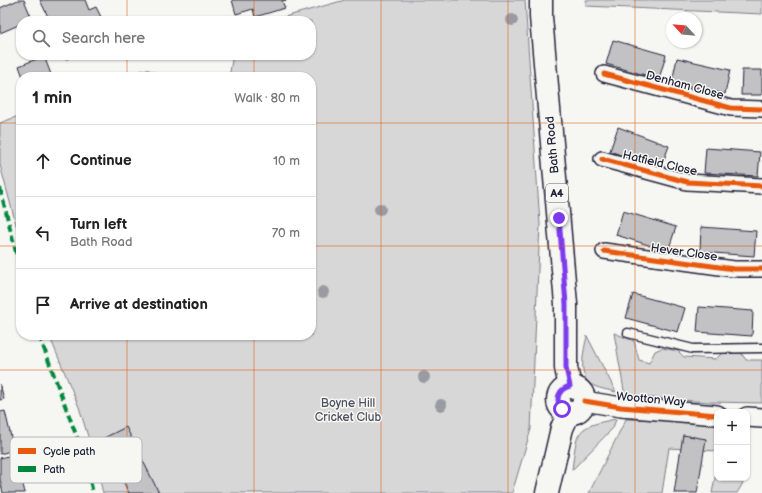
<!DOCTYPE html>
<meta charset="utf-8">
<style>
:root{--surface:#fff;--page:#f2f2f2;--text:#222;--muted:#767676;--line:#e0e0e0}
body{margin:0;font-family:"Balsamiq Sans",sans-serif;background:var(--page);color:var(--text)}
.controls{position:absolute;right:12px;bottom:12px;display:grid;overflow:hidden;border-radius:8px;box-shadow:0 1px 3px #0004}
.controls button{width:36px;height:36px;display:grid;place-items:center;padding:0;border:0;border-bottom:1px solid var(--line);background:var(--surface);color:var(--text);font:20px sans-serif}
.compass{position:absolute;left:666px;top:12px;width:36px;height:36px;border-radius:50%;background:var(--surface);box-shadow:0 1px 3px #0004;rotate:296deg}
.stop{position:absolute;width:12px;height:12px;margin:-9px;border:3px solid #7c3aed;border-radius:50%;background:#fff}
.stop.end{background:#7c3aed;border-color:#fff;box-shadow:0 1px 4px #0008}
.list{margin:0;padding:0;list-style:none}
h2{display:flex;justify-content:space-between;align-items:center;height:52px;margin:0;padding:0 16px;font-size:17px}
h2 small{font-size:13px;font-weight:400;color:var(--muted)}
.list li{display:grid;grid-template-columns:26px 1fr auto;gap:12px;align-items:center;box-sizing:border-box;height:72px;padding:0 16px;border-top:1px solid var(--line)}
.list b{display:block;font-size:15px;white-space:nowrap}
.list p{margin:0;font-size:13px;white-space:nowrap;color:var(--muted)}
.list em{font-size:13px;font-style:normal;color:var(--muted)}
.icon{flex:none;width:22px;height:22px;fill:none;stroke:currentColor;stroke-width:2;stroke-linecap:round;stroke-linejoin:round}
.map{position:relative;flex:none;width:762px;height:493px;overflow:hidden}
.search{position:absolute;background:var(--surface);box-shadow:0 1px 3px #0004;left:16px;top:16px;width:300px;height:44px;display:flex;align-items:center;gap:10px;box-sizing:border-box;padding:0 14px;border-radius:16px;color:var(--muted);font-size:15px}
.panel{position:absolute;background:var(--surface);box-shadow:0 1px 3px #0004;left:16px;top:72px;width:300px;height:268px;border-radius:16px}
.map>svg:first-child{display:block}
</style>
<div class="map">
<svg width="762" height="493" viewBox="0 0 762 493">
<rect width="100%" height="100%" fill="#f6f6f2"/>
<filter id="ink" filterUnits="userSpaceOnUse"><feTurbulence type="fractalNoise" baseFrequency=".025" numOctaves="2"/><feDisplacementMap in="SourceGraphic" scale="8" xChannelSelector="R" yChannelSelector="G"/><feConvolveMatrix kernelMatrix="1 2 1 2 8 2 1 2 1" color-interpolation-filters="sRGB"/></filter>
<g filter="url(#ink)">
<g fill="#d7d7d7" stroke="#7c7c89">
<path d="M345,0H525L540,224L531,429L512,493H103L94,456L79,407L49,335H311V77H229L233,55H311V21H270Z"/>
<path d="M586,0H762V14L586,6Z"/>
<path d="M146,69L167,77H125Z"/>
<path d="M21,115V243L0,165V123Z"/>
<path d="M614,333L634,341L639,360L649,363L655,351L662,348L678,351L684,357L716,359L723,352L741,353L746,360H762V403L709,402L625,396Z"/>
<path d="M587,336L616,392C609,390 601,389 594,386C576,378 584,350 587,336Z"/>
<path d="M616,419L613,428L572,470C577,430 575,427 616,419Z"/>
<path d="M626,419L717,420V451L669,448L662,493H589Z"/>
<path d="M717,468V478H743V483L737,493H712Z"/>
</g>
<g fill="#c2c2c4" stroke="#22223b">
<path d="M18,0H24L32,19L21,21V24L0,33V8Z"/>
<path d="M40,0H85L89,10L96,7L103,21H50Z"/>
<path d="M232,0H287L282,1L285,8L255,17L253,9L236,14Z"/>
<path d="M613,40L666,55L659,79L606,64Z"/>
<path d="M65,55H76L66,59Z"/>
<path d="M44,56L52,77H23L19,66Z"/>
<path d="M677,58L730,70L725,94L672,82Z"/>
<path d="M742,70H762V95H741Z"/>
<path d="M618,127L669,146L660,170L610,151Z"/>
<path d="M706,148L760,152L758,176L704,173Z"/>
<path d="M623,211L676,227L668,251L616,235Z"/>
<path d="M701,227L756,231L754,256L700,252Z"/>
<path d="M633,294L685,308L678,332L626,318Z"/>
<path d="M699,307L753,311L752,336L697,332Z"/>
<path d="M0,384L4,399L0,400Z"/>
<path d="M5,411L14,450L0,454V412Z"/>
<path d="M126,427L159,493H129L102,439Z"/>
<path d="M683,435L706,439L697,493H674Z"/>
<path d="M16,454L25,493H3L0,479V458Z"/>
</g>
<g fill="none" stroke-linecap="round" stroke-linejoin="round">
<defs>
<path id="service" d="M628,333L693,349L762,348"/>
<g id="minor">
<path d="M604,74L731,108L762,109"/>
<path d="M602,159L687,182L762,186"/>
<path d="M604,251L734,269H762"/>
</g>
<g id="tertiary">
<path d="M584,401L621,407L717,415"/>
<path d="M747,417L762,418"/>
</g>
<g id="primary">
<path d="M541,0V17L566,304V368L570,386"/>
<circle cx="571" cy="400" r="13"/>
<path d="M547,493L562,428L569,413"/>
</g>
</defs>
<use href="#service" stroke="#22223b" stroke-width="11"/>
<use href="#minor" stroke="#22223b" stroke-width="18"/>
<use href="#tertiary" stroke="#22223b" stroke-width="22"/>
<use href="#primary" stroke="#22223b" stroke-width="25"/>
<use href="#service" stroke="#f6f6f2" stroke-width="8"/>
<use href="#minor" stroke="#f6f6f2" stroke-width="15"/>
<use href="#tertiary" stroke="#f6f6f2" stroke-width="19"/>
<use href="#primary" stroke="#f6f6f2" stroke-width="22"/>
<g stroke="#00873e" stroke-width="4" stroke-dasharray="8 4" stroke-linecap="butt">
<path d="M0,188L21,272"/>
<path d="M39,335L85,459L93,493"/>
</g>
<defs>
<g id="cycleway">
<path d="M604,74L731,108L762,109"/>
<path d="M602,159L687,182L762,186"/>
<path d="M604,251L734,269H762"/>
<path d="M584,401L621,407L717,415"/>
</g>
</defs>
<use href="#cycleway" stroke="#f6f6f2" stroke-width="8"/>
<use href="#cycleway" stroke="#e8590c" stroke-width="5"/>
</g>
<g fill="#9a9aa3">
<circle cx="512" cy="20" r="6"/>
<circle cx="380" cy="209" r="6"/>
<circle cx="323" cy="292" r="6"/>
<circle cx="424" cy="377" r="6"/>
<circle cx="441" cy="405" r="6"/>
</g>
</g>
<g fill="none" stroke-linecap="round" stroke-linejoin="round" filter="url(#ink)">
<path stroke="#7c3aed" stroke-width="5" d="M559,218L566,304V368L570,386C559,389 554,399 562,409"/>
</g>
<path fill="none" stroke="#e8590c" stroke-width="1" stroke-opacity="0.55" d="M127,0V21M254,0V21M381,0V493M508,0V493M635,0V493M127,55V77M254,55V77M0,123H21M311,123H762M0,246H21M311,246H762M127,335V493M254,335V493M0,370H762"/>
<g text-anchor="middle" stroke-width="3" stroke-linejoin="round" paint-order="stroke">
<rect fill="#f6f6f2" stroke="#626272" stroke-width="1" x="546" y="184" width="22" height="18" rx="3"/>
<g font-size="11" font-weight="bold" fill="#22223b">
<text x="557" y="197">A4</text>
</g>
<g font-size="12" fill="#22223b" stroke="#f6f6f2">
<text transform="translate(685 85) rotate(15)" y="4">Denham Close</text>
<text transform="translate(552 145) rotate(-95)" y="4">Bath Road</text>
<text transform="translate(660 163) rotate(13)" y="4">Hatfield Close</text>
<text transform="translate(684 252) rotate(8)" y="4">Hever Close</text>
<text transform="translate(651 399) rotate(5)" y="4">Wootton Way</text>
</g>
<g font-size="12" fill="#4f4f62" stroke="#f6f6f2">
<text x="348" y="407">Boyne Hill<tspan x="348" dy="14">Cricket Club</tspan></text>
</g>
</g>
<rect x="10" y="437" width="132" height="46" rx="6" fill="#f6f6f2" stroke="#b6b6bb" stroke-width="1"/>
<rect x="18" y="448" width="18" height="6" fill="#e8590c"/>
<rect x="18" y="466" width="18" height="6" fill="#00873e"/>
<g font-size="11" fill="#22223b">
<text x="43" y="455">Cycle path</text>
<text x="43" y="473">Path</text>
</g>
</svg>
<div class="controls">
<button>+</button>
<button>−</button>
</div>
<svg class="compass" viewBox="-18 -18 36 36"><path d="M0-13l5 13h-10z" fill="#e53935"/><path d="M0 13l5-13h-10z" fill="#767676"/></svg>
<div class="stop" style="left:562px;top:409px"></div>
<div class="stop end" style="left:559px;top:218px"></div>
<div class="search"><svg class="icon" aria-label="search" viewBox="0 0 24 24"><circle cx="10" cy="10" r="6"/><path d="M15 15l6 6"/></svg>Search here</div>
<section class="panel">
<h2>1 min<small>Walk · 80 m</small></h2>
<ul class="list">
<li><svg class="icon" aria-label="ahead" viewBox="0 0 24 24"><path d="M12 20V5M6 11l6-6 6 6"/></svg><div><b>Continue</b></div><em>10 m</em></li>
<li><svg class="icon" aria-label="left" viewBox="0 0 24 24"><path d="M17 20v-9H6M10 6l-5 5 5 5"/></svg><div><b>Turn left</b><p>Bath Road</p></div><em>70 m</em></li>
<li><svg class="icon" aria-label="arrive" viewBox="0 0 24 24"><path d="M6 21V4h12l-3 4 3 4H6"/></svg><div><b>Arrive at destination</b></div></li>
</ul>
</section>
</div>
